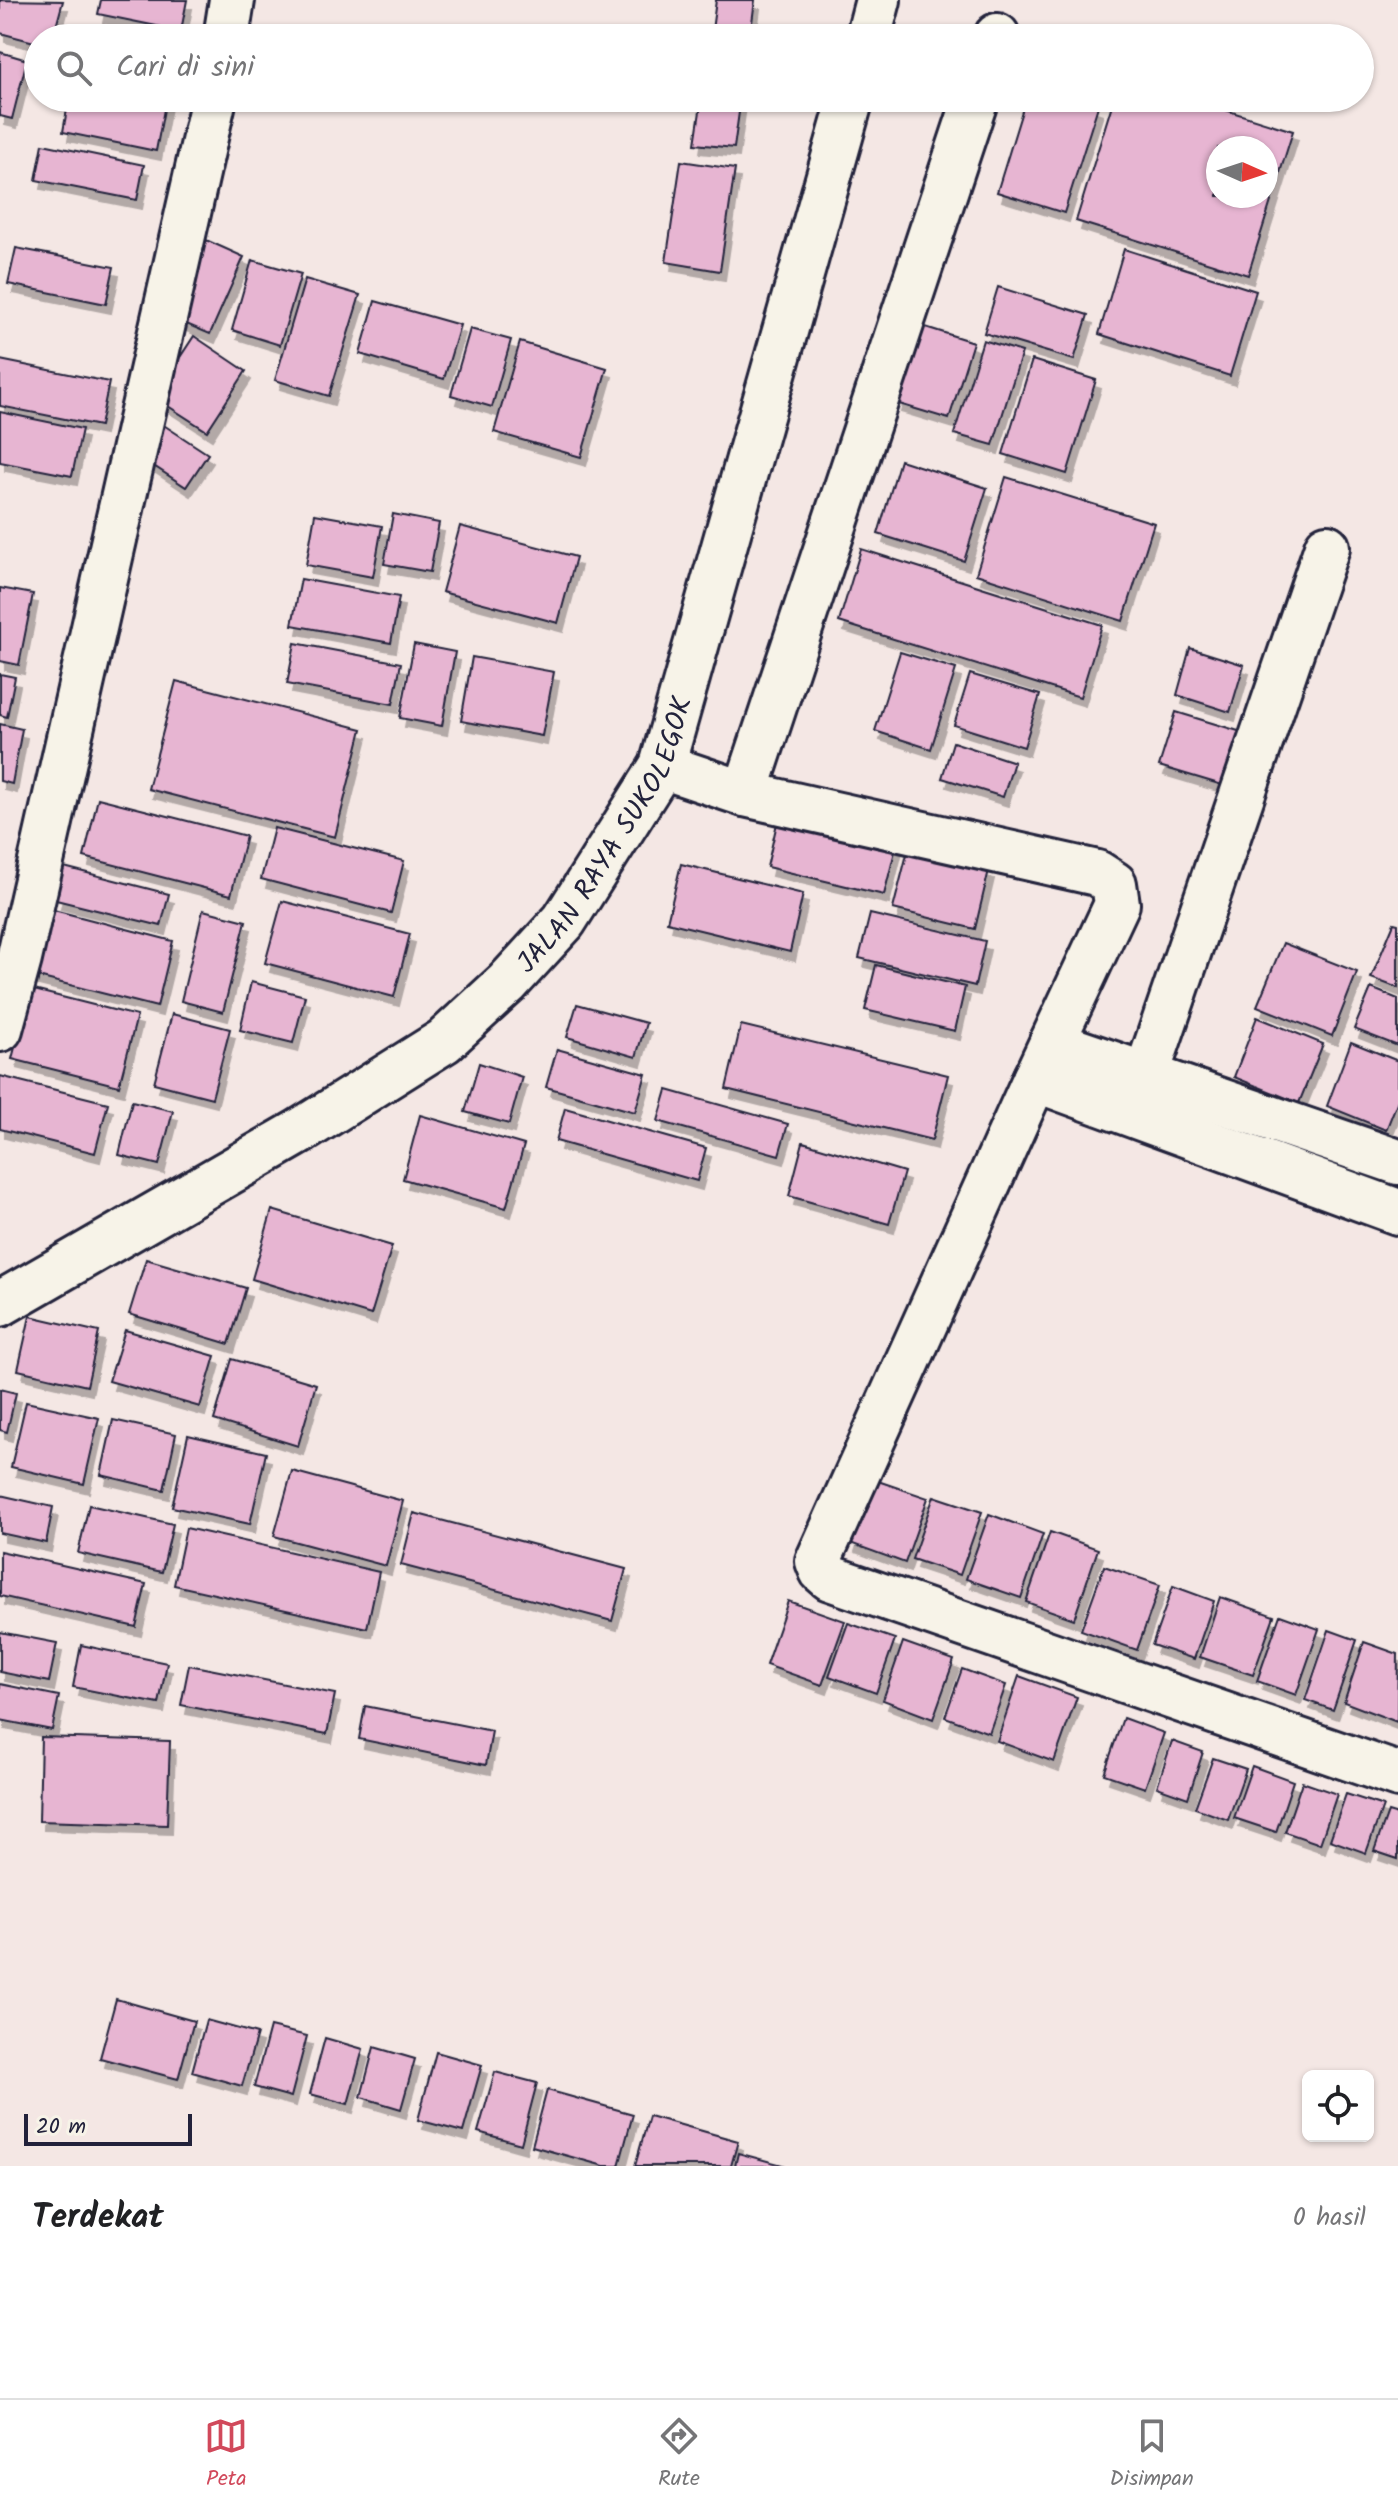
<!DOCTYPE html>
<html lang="id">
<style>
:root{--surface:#fff;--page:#f6f6f6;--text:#202124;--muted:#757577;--line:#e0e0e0;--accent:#d1495b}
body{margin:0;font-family:Kalam,sans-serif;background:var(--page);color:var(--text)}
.controls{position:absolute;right:24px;bottom:24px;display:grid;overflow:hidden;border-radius:12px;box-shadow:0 2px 6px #0004}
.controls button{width:72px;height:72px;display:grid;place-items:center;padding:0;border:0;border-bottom:2px solid var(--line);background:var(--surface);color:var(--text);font:40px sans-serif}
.compass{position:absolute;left:1206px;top:136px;width:72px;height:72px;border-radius:50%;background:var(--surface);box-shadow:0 2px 6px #0004;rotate:93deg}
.scale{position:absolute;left:24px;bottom:20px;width:168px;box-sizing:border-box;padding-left:8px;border:4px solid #22223b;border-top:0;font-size:22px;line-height:28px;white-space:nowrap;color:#22223b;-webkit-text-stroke:6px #f7f3e8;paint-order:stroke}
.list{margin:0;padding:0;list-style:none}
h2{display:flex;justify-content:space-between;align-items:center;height:104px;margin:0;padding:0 32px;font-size:34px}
h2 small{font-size:26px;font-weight:400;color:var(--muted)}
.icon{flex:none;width:44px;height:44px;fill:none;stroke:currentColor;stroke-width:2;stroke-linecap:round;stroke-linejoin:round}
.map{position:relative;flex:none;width:1398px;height:2166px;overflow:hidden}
.search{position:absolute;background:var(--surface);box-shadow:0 2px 6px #0004;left:24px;right:24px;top:24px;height:88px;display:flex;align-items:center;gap:20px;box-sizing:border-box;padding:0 28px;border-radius:44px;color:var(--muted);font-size:30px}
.sheet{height:232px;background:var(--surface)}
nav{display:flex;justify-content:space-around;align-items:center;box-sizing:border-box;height:112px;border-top:2px solid var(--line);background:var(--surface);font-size:22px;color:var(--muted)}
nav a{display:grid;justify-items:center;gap:4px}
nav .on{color:var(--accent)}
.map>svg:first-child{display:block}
</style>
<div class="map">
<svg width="1398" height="2166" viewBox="0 0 1398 2166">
<defs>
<filter id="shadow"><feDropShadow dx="5" dy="9" stdDeviation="0" flood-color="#0004"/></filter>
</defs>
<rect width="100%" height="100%" fill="#f4e7e4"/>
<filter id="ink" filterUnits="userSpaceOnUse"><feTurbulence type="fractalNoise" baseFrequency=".0125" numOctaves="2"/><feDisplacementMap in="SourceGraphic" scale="16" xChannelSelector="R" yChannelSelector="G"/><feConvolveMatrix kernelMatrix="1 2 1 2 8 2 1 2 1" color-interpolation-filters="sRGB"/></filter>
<g filter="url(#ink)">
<g fill="#e7b5d2" stroke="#22223b" stroke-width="2" fill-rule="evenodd" filter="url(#shadow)">
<path d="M0,0L63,1L53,38H38V43L0,33Z"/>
<path d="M101,0H187L181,31L98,14Z"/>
<path d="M716,0H755L750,38H711Z"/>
<path d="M97,28L146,38H95Z"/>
<path d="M0,52L27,60L12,119L0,116Z"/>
<path d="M69,98L166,99L156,151L63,132Z"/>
<path d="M702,98H741L734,148L695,144Z"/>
<path d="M1026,98H1071L1098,106L1064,213L997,192Z"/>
<path d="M1114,98H1187L1293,131L1248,275L1076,221ZM1218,148H1266V196H1218Z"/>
<path d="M43,144L144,165L137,200L36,180Z"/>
<path d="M681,161L735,169L720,271L666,262Z"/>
<path d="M206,240L244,257L210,334L172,318Z"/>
<path d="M16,248L114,267L106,304L8,284Z"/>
<path d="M1124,249L1256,291L1230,376L1099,334Z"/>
<path d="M252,260L301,274L280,345L232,330Z"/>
<path d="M305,279L360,295L329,396L275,380Z"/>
<path d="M998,287L1088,315L1074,360L984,333Z"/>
<path d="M375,301L460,325L444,379L360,354Z"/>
<path d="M919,325L973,342L949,419L896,403Z"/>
<path d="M470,329L511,340L492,407L451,395Z"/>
<path d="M194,336L246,371L207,431L154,397Z"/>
<path d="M983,340L1022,352L993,445L954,434Z"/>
<path d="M520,342L607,368L581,457L494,432Z"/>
<path d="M0,360L109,382L100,426L0,406Z"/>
<path d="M1032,360L1096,380L1067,474L1003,454Z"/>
<path d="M0,412L82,429L72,476L0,462Z"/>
<path d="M159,422L208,454L186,487L137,455Z"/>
<path d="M900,460L987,488L964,561L878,534Z"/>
<path d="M1006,477L1154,523L1123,621L976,574Z"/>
<path d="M315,514L382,526L373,577L306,565Z"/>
<path d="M393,514L439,523L430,572L384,564Z"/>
<path d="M460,526L576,557L558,623L442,592Z"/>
<path d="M861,549L1102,625L1080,697L839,622Z"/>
<path d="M301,579L399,597L391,643L292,625Z"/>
<path d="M0,588L33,594L19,665L0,661Z"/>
<path d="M295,643L401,663L393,704L287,684Z"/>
<path d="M414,644L455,652L442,726L400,718Z"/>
<path d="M1190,648L1244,665L1230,712L1177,695Z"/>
<path d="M900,652L956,669L931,749L875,731Z"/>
<path d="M472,657L554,672L542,736L461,721Z"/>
<path d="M0,674L15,677L7,717L0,715Z"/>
<path d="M970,674L1040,695L1024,747L954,725Z"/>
<path d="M176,681L362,729L335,837L148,789Z"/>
<path d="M1176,712L1245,733L1229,787L1159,766Z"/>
<path d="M0,724L22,729L12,784L0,781Z"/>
<path d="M953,742L1014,762L1003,797L942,778Z"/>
<path d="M98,798L246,836L231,895L84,857Z"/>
<path d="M780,810L898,839L884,895L767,867Z"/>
<path d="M274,828L404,861L391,913L261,879Z"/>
<path d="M908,850L989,870L975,929L893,909Z"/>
<path d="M681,864L803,894L790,952L667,922Z"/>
<path d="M64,867L169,894L161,926L56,900Z"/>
<path d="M282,901L410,934L394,997L265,963Z"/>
<path d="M42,907L173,941L157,1007L26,974Z"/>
<path d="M203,910L246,921L223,1012L181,1001Z"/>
<path d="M870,914L985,941L975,986L859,958Z"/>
<path d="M1394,923L1398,924V988L1371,978Z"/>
<path d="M1283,943L1357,972L1332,1036L1257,1006Z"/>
<path d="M876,965L965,987L955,1031L865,1010Z"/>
<path d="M251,982L305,996L293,1043L240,1030Z"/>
<path d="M1371,988L1398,999V1046L1354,1029Z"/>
<path d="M30,989L137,1016L119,1086L12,1059Z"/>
<path d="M577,1004L646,1023L636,1057L567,1037Z"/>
<path d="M172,1014L230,1029L212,1098L154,1083Z"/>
<path d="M1257,1017L1323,1044L1299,1103L1234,1077Z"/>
<path d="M741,1025L948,1075L932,1140L726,1089Z"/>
<path d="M1351,1042L1398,1061V1100L1386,1130L1327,1106Z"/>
<path d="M557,1049L646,1074L635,1112L546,1087Z"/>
<path d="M479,1063L522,1077L509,1124L465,1112Z"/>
<path d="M0,1076L108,1103L95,1153L0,1129Z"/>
<path d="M667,1090L788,1124L779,1155L658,1121Z"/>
<path d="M132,1101L173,1111L159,1165L119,1155Z"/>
<path d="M565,1108L706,1148L697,1181L556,1141Z"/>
<path d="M420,1115L524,1145L506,1208L403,1179Z"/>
<path d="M803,1142L904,1172L889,1224L789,1196Z"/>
<path d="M272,1210L392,1246L371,1315L252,1279Z"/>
<path d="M146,1259L246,1288L229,1344L129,1314Z"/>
<path d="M30,1316L99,1332L87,1386L18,1370Z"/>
<path d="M125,1330L215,1356L200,1407L109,1381Z"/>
<path d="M232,1359L316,1384L298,1446L214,1420Z"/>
<path d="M0,1389L16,1393L7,1432L0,1430Z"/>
<path d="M26,1402L99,1418L84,1484L11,1467Z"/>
<path d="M113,1420L176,1434L164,1490L101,1475Z"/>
<path d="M188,1435L266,1453L250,1524L172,1507Z"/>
<path d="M292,1471L403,1501L386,1566L274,1536Z"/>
<path d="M872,1479L928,1498L905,1563L850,1543Z"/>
<path d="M0,1495L53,1507L46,1543L0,1533Z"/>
<path d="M934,1496L982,1512L960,1575L912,1559Z"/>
<path d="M89,1505L173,1524L162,1572L78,1553Z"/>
<path d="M414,1513L626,1569L612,1621L401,1565Z"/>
<path d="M989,1514L1043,1534L1021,1598L966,1579Z"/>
<path d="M186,1528L379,1572L367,1628L174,1585Z"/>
<path d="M1050,1532L1098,1549L1074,1619L1026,1602Z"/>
<path d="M0,1551L146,1584L136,1627L0,1596Z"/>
<path d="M1104,1566L1160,1585L1137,1650L1081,1630Z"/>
<path d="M1173,1586L1214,1601L1194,1659L1152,1645Z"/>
<path d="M1220,1597L1274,1616L1253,1675L1200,1657Z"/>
<path d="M788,1601L845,1621L822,1685L766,1665Z"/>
<path d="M1280,1615L1319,1629L1296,1695L1257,1681Z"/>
<path d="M848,1623L895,1639L876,1693L829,1676Z"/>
<path d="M1329,1630L1357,1640L1333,1710L1305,1700Z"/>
<path d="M0,1632L57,1643L49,1682L0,1672Z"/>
<path d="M903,1642L954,1660L933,1719L883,1700Z"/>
<path d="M1364,1642L1398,1654L1397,1722L1344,1702Z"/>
<path d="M81,1645L167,1663L159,1704L73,1687Z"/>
<path d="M189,1665L335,1694L327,1734L181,1705Z"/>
<path d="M962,1669L1006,1685L989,1733L945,1717Z"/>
<path d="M1019,1676L1077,1697L1054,1762L997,1741Z"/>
<path d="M0,1684L59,1696L52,1730L0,1720Z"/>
<path d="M365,1706L492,1731L486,1765L359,1739Z"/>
<path d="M1123,1718L1164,1733L1145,1788L1104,1774Z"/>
<path d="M41,1737L170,1741L167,1825L39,1821Z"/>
<path d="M1172,1741L1203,1752L1188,1798L1157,1787Z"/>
<path d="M1213,1758L1246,1769L1228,1820L1195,1808Z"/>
<path d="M1252,1766L1293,1781L1276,1832L1234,1818Z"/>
<path d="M1302,1782L1337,1794L1320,1844L1285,1832Z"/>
<path d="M1346,1794L1383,1806L1366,1853L1330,1840Z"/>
<path d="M1388,1812L1398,1815V1859L1374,1851Z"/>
<path d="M116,1999L194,2021L178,2079L100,2058Z"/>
<path d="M206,2020L257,2034L242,2086L192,2072Z"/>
<path d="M270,2027L307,2036L291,2097L254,2087Z"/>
<path d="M325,2038L363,2049L348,2104L310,2094Z"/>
<path d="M374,2047L415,2059L401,2109L361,2097Z"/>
<path d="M436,2052L482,2065L463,2132L418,2120Z"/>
<path d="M495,2072L537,2083L521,2144L478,2132Z"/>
<path d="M547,2090L633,2114L619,2166H604L532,2146Z"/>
<path d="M649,2116L738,2141L731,2166H635Z"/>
<path d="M738,2153L786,2166H735Z"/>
</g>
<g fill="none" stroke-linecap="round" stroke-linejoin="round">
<defs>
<g id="street">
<path d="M226,38L232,0"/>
<path d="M996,38L997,36"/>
<path d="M662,766L745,794L1097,873L1114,884L1117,904L1035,1079L818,1561L822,1571L830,1578L1398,1775"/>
<path d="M745,794L976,98"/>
<path d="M0,1029L19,959L214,98"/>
<path d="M1052,1043L1398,1162"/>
<path d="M1035,1079L1398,1212"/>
<path d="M1133,1114L1327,547"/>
</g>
<g id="secondary">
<path d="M868,38L878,0"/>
<path id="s1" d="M0,1304L299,1132L444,1041L507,983L564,921L662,766L851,98"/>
</g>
</defs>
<use href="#street" stroke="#22223b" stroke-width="50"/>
<use href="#secondary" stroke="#22223b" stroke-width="50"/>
<use href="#street" stroke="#f7f3e8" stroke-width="44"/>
<use href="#secondary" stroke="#f7f3e8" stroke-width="44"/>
</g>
</g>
<g text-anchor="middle" stroke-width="7" stroke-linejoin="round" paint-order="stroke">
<g font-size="28" fill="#22223b" stroke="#f7f3e8">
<text dy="10" stroke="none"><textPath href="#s1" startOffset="782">JALAN RAYA SUKOLEGOK</textPath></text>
</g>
</g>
</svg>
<div class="controls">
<button><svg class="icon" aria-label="locate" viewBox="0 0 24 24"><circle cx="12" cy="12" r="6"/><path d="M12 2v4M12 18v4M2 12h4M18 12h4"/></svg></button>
</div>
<svg class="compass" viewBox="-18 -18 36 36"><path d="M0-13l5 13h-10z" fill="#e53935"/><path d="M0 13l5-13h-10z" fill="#757577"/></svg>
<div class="scale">20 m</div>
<div class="search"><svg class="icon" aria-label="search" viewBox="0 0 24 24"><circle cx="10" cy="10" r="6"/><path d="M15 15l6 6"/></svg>Cari di sini</div>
</div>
<section class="sheet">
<h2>Terdekat<small>0 hasil</small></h2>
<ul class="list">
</ul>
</section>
<nav>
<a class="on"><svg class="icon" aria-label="map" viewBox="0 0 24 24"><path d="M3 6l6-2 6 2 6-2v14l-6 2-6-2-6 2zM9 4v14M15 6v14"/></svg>Peta</a>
<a><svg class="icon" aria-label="directions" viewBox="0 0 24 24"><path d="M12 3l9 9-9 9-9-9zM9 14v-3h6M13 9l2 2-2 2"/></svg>Rute</a>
<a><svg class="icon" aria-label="saved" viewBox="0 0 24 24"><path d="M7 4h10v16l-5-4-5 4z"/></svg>Disimpan</a>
</nav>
